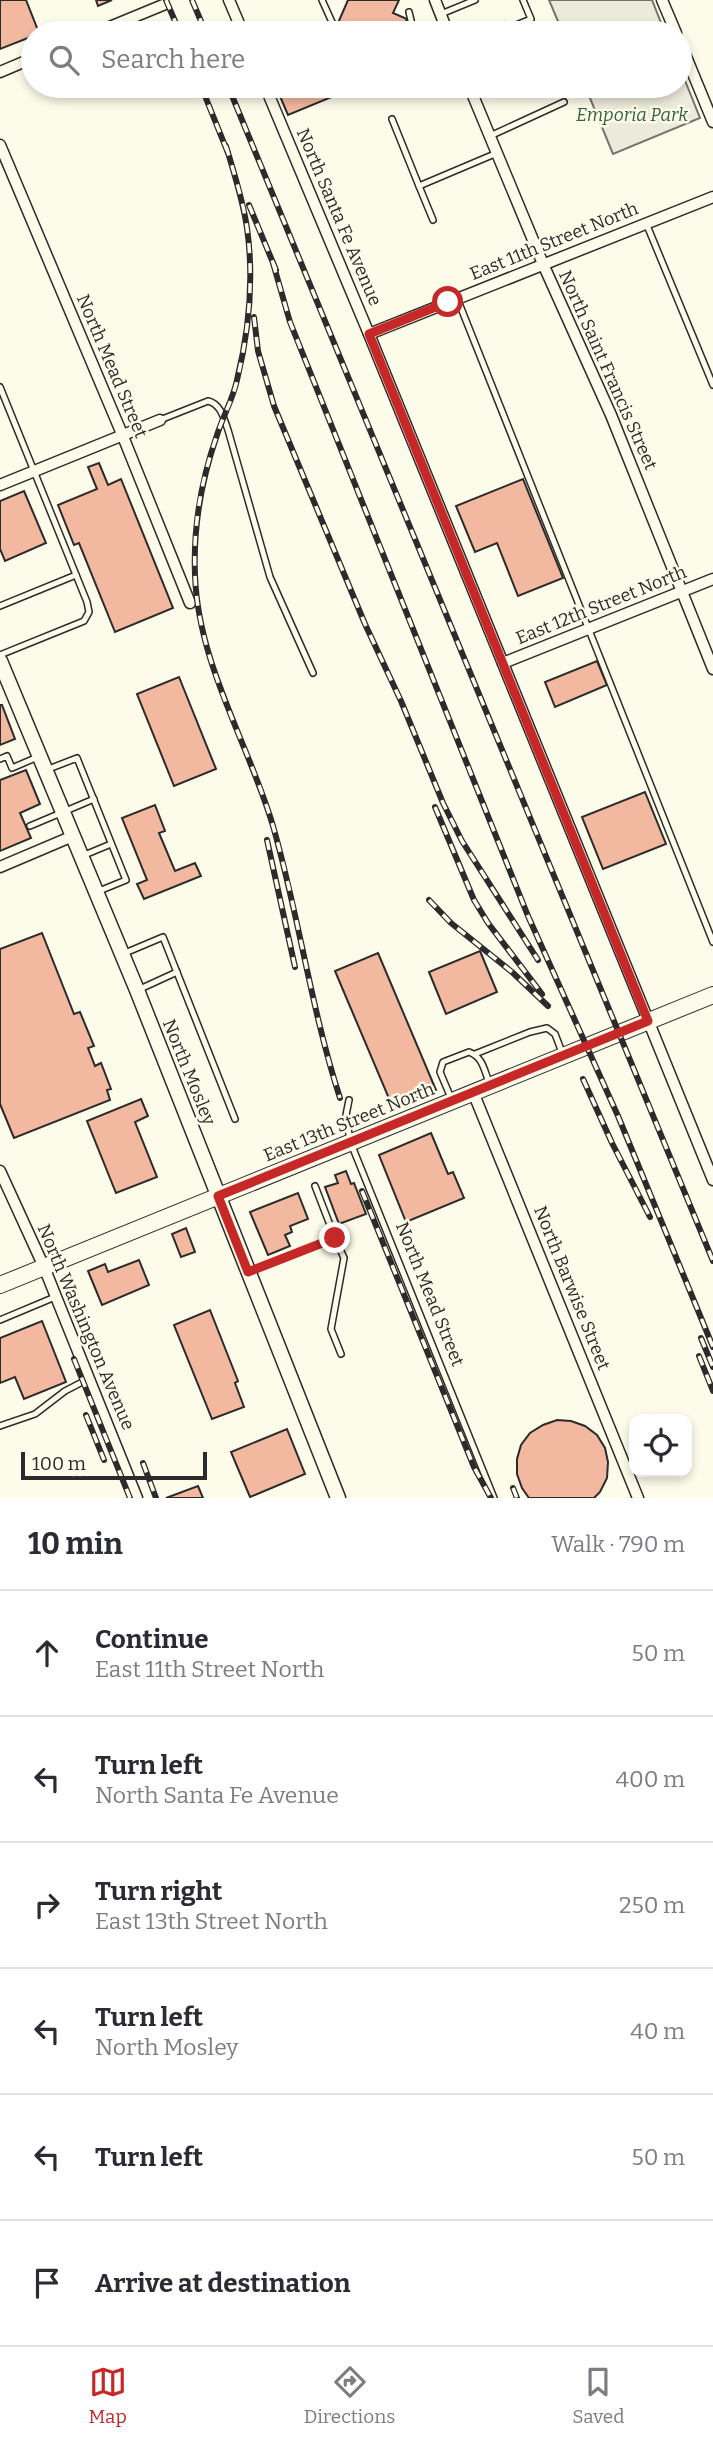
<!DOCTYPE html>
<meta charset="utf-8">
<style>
:root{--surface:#fff;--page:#f7f7f7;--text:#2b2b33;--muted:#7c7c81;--line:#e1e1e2;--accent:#c62828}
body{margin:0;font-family:Bitter,serif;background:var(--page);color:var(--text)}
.controls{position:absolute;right:21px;bottom:21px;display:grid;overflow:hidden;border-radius:14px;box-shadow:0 4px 10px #0003}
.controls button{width:63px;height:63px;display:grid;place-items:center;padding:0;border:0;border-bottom:2px solid var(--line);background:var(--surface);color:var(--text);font:35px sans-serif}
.scale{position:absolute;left:21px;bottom:18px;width:186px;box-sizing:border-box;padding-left:7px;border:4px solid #2b2b2b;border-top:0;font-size:19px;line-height:24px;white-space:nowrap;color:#2b2b2b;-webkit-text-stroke:5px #fdfbea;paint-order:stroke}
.stop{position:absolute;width:21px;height:21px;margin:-16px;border:5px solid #c62828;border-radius:50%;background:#fff}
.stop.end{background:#c62828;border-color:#fff;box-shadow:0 2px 7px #0008}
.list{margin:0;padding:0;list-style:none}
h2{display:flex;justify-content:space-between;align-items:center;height:91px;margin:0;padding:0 28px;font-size:30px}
h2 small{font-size:23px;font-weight:400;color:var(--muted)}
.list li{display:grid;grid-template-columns:46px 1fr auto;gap:21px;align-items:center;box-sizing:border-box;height:126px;padding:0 28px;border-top:2px solid var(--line)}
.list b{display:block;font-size:26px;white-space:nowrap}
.list p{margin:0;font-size:23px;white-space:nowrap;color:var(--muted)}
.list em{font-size:23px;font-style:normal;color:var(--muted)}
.icon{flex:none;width:38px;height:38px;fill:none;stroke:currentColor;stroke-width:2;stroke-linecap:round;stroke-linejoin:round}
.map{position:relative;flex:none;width:713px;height:1498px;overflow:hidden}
.search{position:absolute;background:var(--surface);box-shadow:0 4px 10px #0003;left:21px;right:21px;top:21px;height:77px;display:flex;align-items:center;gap:18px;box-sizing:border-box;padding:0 24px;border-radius:38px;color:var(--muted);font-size:26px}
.sheet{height:847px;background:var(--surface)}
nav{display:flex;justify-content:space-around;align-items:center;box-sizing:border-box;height:98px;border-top:2px solid var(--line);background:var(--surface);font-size:19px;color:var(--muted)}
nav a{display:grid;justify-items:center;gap:4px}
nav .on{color:var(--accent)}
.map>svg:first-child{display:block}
</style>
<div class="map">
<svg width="713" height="1498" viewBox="0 0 713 1498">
<rect width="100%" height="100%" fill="#fdfbea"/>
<g fill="#ecebdb" stroke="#74746e" stroke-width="2">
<path d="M549,0H652L665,33H563Z"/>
<path d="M680,68L700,118L613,154L585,86H680Z"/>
</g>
<g fill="#f2b8a0" stroke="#2b2b2b" stroke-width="2">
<path d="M0,0H26L39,33H33V36L0,49Z"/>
<path d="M96,0H112L98,6Z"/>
<path d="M348,0H399L393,13L407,19L401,33H362L338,23Z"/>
<path d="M504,22L508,33H496L494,26Z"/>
<path d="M289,86H350L351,89L288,115L279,94L291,89Z"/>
<path d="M525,86H549L529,94Z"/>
<path d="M99,463L108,485L121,479L173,608L115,632L79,543L74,545L58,505L97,489L88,467Z"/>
<path d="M523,479L563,578L518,596L497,543L475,552L456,506Z"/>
<path d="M24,491L46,543L5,561L0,549V501Z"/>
<path d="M597,661L607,685L555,707L545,682Z"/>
<path d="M179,677L216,769L174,786L137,694Z"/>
<path d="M0,705H2L15,739L0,745Z"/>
<path d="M26,770L40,804L20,813L31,838L0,851V780Z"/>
<path d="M645,792L666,844L603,869L582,817Z"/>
<path d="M155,805L165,831L159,833L175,871L195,863L201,876L144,899L137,884L147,880L122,818Z"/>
<path d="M42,933L74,1014L80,1012L94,1046L88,1048L95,1066L101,1063L111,1089L107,1090L110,1100L14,1138L0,1104V949Z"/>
<path d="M480,951L497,992L446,1014L429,972Z"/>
<path d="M378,953L436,1090L393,1108L335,971Z"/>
<path d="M141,1099L148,1116L135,1122L157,1177L116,1193L87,1121Z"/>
<path d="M431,1133L448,1174L453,1172L464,1198L406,1222L379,1155Z"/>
<path d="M346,1171L351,1184L354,1183L366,1214L339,1224L325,1187L338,1183L335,1175Z"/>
<path d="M298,1193L308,1219L290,1226L292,1232L285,1235L290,1246L268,1255L250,1212Z"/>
<path d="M186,1228L195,1252L181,1257L172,1234Z"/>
<path d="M139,1260L149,1285L102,1305L88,1271L105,1264L108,1272Z"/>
<path d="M210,1310L238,1381L235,1383L244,1407L212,1419L174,1325Z"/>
<path d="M42,1321L66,1382L24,1399L15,1377L0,1383V1338Z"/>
<path d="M557,1420L571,1421L585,1426L597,1435L605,1448L608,1462L607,1478L600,1492L594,1498H529L522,1488L517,1474V1459L521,1445L530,1433L543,1425Z"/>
<path d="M287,1429L305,1474L250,1497L231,1452Z"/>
<path d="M198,1486L203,1498H166Z"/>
</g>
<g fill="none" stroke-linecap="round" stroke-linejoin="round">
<defs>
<g id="service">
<path d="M322,0L336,31L341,33"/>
<path d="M409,12L414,33"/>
<path d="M441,14L475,0"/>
<path d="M506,29L531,19L523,0"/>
<path d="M392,119L419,186L497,153"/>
<path d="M490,136L564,102"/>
<path d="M419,186L433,220"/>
<path d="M646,223L713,385"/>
<path d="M457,298L713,942"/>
<path d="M0,387L87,602L89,612L84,621L0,655"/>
<path d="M160,420L208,401C221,404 224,419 228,430L270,577L313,673"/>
<path d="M0,606L76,575"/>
<path d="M0,759L7,756L12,768L40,756"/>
<path d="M46,770L77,758L126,880L99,891"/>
<path d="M30,826L94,799"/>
<path d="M82,856L111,844"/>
<path d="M125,953L163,937L235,1119"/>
<path d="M140,989L177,972"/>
<path d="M475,1054L530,1032L547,1028L555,1034L563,1055"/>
<path d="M451,1098L440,1072L443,1062L469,1052C483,1057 484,1070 489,1082"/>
<path d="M349,1100L346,1115L350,1141L494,1498"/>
<path d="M335,1238L344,1258L331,1329L341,1354"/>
<path d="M251,1271L335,1238L315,1186"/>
<path d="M0,1320L55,1297"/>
<path d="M0,1426L35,1414L65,1391L90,1378"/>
</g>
<g id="minor">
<path d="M229,0L243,33"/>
<path d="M435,0L448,33"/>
<path d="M662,0L676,33"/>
<path d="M95,33L163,5"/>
<path d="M680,42L713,122"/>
<path d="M0,72L33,58"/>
<path d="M265,86L369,334L713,1180"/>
<path d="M469,86L543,264L611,415L713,669"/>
<path d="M0,145L122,434L190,603"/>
<path d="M369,334L713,197"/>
<path d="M0,485L160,420"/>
<path d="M503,663L713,579"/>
<path d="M0,867L73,836"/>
<path d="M473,1092L638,1498"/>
<path d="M0,1171L44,1267L137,1498"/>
</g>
<path id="tertiary" d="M0,661L137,990L338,1498"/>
<path id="secondary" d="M0,1285L713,995"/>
</defs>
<use href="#service" stroke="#2b2b2b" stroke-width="8"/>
<use href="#minor" stroke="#2b2b2b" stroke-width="13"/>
<use href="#tertiary" stroke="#2b2b2b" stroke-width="17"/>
<use href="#secondary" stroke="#2b2b2b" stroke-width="18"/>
<use href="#service" stroke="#fdfbea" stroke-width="5"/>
<use href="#minor" stroke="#fdfbea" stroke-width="10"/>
<use href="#tertiary" stroke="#fdfbea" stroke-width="14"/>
<use href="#secondary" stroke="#fdfbea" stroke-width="16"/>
<defs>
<g id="rail">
<path d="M166,0L180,33"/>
<path d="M192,0L206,33"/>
<path d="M201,86L228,153"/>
<path d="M228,86L713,1261"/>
<path d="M226,146C234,173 243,200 247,228C254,278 249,331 237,380C233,399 223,416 217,435C201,481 193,525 195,575C198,664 248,742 273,826C299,916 311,1009 340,1098"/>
<path d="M249,205L276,270"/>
<path d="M273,263L290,322L528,916L618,1116L713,1347"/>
<path d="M254,317L258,351L274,406L365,624L401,701L443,803L462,841L538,960"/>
<path d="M435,807L474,900L488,923L542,994"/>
<path d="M267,840L295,967"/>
<path d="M429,900L451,923L512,972L548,1006"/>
<path d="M583,1079L612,1143L650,1217"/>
<path d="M362,1191L474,1467L491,1498"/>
<path d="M701,1338L713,1367"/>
<path d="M699,1356L713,1391"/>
<path d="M74,1359L130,1498"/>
<path d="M86,1415L104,1460"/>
<path d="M143,1463L156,1498"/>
<path d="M513,1488L517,1498"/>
</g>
</defs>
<use href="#rail" stroke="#2b2b2b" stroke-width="6"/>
<use href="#rail" stroke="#fdfbea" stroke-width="3.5" stroke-dasharray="10" stroke-linecap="butt"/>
</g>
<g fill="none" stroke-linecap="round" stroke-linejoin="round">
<path stroke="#c62828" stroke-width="9" d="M335,1238L248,1272L218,1196L648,1021L369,334L448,302"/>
</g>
<g text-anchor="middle" stroke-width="5" stroke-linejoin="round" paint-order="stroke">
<g font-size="18" font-style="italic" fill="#34623c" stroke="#fdfbea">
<text x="632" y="121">Emporia Park</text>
</g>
<g font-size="18" fill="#2b2b2b" stroke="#fdfbea">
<text transform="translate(339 217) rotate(67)" y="6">North Santa Fe Avenue</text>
<text transform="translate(554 241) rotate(-22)" y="6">East 11th Street North</text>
<text transform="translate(112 366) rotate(67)" y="6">North Mead Street</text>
<text transform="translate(608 370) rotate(66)" y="6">North Saint Francis Street</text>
<text transform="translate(601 605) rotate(-22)" y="6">East 12th Street North</text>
<text transform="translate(189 1072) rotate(68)" y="6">North Mosley</text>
<text transform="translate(349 1122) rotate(-22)" y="6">East 13th Street North</text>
<text transform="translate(572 1288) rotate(68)" y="6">North Barwise Street</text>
<text transform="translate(430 1294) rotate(68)" y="6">North Mead Street</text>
<text transform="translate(86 1327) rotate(67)" y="6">North Washington Avenue</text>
</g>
</g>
</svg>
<div class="controls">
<button><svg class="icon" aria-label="locate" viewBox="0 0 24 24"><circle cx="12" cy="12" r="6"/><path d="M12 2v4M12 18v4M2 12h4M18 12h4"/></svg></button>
</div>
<div class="scale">100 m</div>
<div class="stop" style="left:448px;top:302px"></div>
<div class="stop end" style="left:335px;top:1238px"></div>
<div class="search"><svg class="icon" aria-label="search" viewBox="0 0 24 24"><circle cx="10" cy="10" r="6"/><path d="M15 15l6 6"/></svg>Search here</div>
</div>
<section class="sheet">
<h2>10 min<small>Walk · 790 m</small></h2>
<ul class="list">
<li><svg class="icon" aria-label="ahead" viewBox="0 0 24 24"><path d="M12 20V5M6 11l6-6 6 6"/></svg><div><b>Continue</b><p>East 11th Street North</p></div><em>50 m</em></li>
<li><svg class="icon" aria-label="left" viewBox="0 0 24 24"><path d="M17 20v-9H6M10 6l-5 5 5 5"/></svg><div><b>Turn left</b><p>North Santa Fe Avenue</p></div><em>400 m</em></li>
<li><svg class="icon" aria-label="right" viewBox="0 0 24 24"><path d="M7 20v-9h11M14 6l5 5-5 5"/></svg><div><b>Turn right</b><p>East 13th Street North</p></div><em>250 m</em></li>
<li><svg class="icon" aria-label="left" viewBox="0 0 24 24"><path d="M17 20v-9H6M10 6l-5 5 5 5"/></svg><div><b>Turn left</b><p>North Mosley</p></div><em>40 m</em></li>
<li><svg class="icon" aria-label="left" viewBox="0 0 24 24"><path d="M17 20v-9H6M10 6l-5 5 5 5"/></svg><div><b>Turn left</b></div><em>50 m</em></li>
<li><svg class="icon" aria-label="arrive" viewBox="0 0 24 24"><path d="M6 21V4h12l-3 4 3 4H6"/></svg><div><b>Arrive at destination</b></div></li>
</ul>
</section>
<nav>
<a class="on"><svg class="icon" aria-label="map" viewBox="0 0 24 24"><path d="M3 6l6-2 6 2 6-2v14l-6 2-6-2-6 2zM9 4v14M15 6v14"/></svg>Map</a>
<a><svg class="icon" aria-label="directions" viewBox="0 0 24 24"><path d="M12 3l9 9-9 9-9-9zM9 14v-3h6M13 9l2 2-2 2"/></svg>Directions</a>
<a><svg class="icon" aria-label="saved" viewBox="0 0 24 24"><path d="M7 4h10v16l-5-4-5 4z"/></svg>Saved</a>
</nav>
